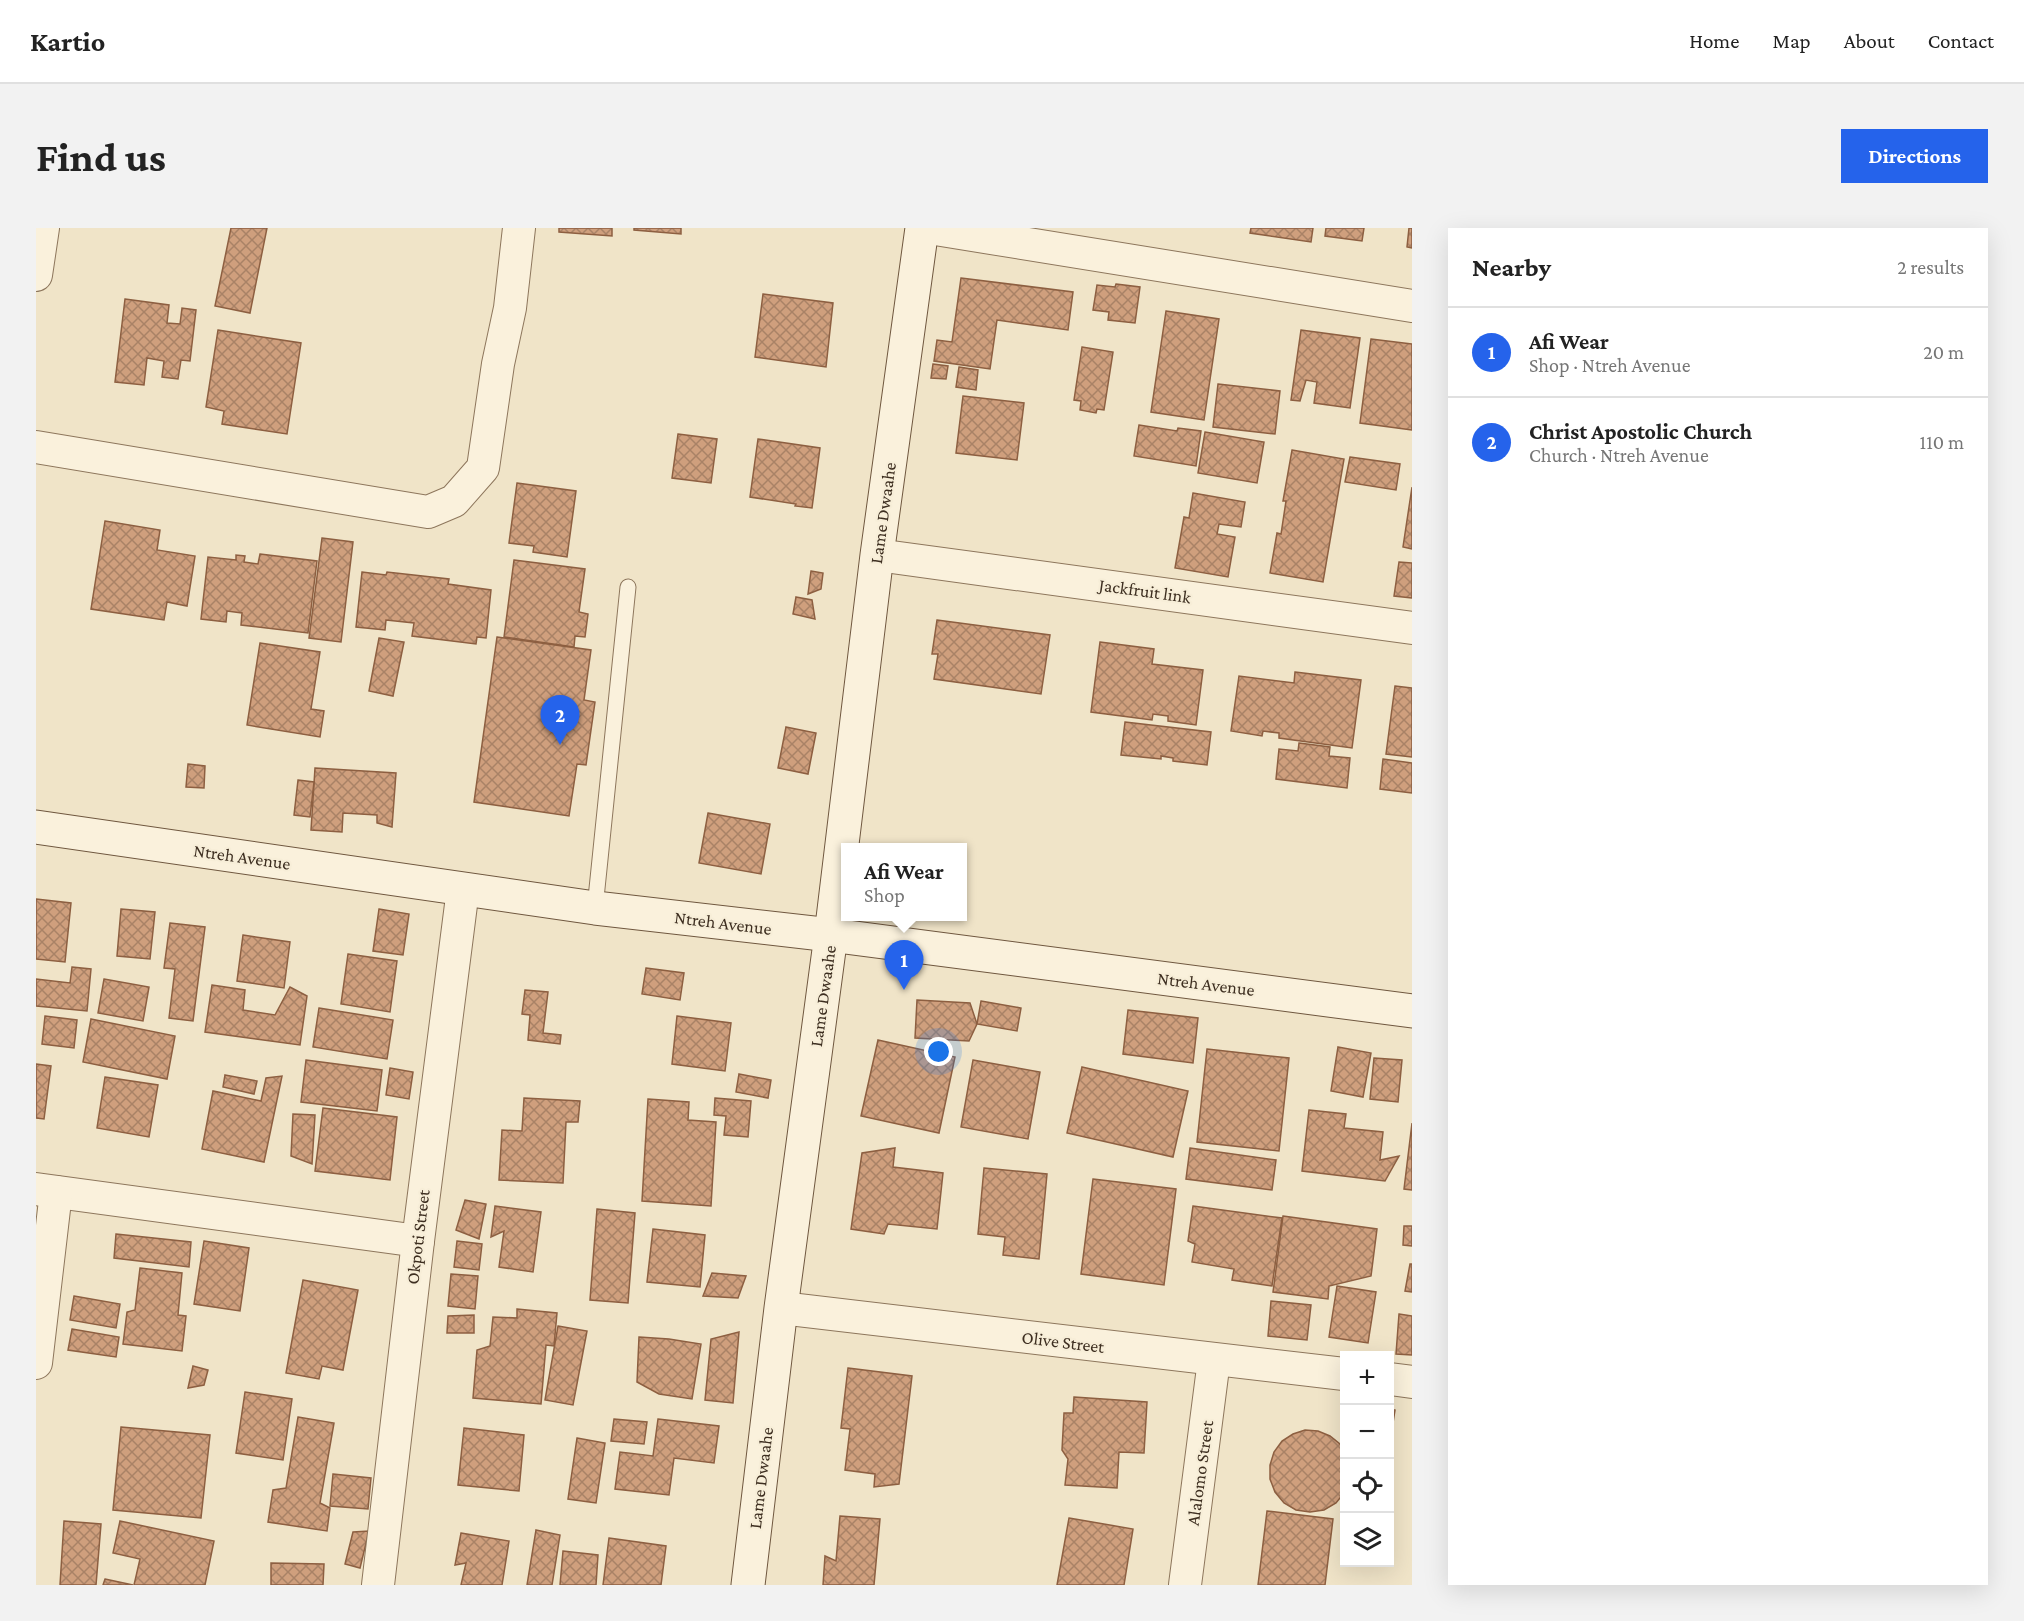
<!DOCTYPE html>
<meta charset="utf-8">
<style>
:root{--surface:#fff;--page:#f2f2f2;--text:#222;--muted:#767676;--line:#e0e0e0;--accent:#2563eb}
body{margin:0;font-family:"Crimson Pro",serif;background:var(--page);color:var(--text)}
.controls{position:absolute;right:18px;bottom:18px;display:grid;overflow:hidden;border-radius:0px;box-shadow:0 6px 24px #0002}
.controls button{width:54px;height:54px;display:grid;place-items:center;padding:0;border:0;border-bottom:2px solid var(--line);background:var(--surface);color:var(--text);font:30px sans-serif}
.you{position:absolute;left:903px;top:824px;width:21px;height:21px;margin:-15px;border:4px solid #fff;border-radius:50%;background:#1a73e8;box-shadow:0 0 0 9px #1a73e833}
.badge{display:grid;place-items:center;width:39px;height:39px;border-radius:50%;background:var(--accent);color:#fff;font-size:20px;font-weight:700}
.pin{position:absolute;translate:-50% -50px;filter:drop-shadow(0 2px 3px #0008)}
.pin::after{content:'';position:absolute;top:32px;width:21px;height:18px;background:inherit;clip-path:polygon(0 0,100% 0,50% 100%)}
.popup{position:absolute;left:805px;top:615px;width:126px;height:78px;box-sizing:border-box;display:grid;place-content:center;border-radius:0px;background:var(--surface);filter:drop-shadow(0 2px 4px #0005);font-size:20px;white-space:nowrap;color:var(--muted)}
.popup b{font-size:22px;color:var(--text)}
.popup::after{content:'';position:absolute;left:50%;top:100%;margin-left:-12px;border:12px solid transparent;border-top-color:var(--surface)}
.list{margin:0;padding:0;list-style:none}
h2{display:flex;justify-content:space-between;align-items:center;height:78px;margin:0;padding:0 24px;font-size:26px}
h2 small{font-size:20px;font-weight:400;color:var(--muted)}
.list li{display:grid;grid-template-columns:39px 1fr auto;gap:18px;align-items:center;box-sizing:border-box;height:90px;padding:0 24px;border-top:2px solid var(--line)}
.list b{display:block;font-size:22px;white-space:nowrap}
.list p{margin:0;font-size:20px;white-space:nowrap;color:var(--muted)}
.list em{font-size:20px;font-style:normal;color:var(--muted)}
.icon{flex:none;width:33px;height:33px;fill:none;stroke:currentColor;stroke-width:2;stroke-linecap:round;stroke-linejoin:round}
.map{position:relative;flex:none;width:1376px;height:1357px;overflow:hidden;border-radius:0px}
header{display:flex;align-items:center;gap:36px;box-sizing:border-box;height:84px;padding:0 30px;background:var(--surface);border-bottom:2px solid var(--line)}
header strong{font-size:28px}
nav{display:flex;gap:33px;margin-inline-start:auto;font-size:21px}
.intro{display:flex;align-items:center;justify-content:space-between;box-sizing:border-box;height:144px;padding:0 36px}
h1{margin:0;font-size:42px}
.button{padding:15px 27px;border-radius:0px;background:var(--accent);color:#fff;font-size:21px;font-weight:700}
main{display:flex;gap:36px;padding:0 36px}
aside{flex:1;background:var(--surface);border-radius:0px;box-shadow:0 6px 24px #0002}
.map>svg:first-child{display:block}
</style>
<header>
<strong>Kartio</strong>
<nav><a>Home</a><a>Map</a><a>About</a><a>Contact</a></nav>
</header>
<div class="intro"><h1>Find us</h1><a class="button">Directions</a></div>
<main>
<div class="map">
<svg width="1376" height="1357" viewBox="0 0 1376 1357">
<defs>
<pattern id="building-cross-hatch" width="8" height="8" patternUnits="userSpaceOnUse" patternTransform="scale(1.5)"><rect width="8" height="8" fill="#cf9f7d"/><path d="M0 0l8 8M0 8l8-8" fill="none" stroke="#a98266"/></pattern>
</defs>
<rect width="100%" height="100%" fill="#f0e4c8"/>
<g fill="url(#building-cross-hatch)" stroke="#8d5f41" stroke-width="1.5">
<path d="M195,0H231L214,85L179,78Z"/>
<path d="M523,0H576V8L523,4Z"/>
<path d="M598,0H645V6L598,2Z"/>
<path d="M1215,0H1277L1275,14L1214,5Z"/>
<path d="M1290,0H1328L1326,13L1289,8Z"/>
<path d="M1373,0H1376V20L1371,19Z"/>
<path d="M925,50L1037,64L1032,102L961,92L954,141L898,133L901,112L916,114Z"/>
<path d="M1080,56L1104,59L1099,95L1072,92L1073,84L1057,82L1061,57L1079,59Z"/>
<path d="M727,66L797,75L790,139L719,129Z"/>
<path d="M89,71L133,77L131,95L144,96L146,80L160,82L154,133L145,132L142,151L126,149L128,133L111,130L108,157L79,154Z"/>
<path d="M1130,83L1183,91L1168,192L1115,184Z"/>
<path d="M182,102L265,115L251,206L186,196L188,183L170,179Z"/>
<path d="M1265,102L1324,110L1314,180L1278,175L1281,154L1270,152L1264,173L1255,172Z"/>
<path d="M1335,111L1376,116V202L1324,195Z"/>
<path d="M1046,119L1077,124L1068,182L1061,181L1060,185L1044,182L1045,173L1038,172Z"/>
<path d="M897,136L912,138L910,151L895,150Z"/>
<path d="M923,139L942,142L940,162L920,159Z"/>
<path d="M1182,156L1244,163L1239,206L1177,199Z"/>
<path d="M927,168L988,175L981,232L920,225Z"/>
<path d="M1103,197L1141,203L1142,200L1165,203L1160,238L1098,228Z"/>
<path d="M1169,204L1228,214L1221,255L1162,245Z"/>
<path d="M642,206L681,211L675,255L636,250Z"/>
<path d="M722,211L784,220L776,280L759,278L760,276L714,269Z"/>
<path d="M1256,222L1308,231L1287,354L1234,345L1241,305L1245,306L1250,273H1247Z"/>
<path d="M1314,229L1364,236L1360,262L1309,254Z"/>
<path d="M481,255L540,263L531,329L497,324L498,318L473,315Z"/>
<path d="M1376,259V321L1367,319Z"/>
<path d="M1157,265L1209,274L1205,299L1183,296L1181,306L1199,309L1192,349L1139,340L1148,289L1153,290Z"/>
<path d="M69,293L124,302L121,322L159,328L151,378L131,374L128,392L55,381Z"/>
<path d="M286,310L317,314L305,414L273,410Z"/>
<path d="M224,326L281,333L272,405L205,397L206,385L191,383L190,394L165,391L172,329L200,332V327L209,328L208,334L222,336Z"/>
<path d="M478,332L549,341L543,384L552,386L549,409L539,408L538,419L468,409Z"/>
<path d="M1363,334L1376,335V370L1358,368Z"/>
<path d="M775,343L787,345L785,361L772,366Z"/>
<path d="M326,344L350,347L351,344L413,351L412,356L455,362L450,410L441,409L440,416L376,408L378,395L350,392L349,402L320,399Z"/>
<path d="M760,369L776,372L779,391L757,386Z"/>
<path d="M901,392L1014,407L1005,466L898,451L902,426H896Z"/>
<path d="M461,409L555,422L548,472L559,474L550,537L541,536L533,588L438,574Z"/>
<path d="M343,410L368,414L357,468L333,463Z"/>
<path d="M1064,414L1118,421L1116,436L1167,442L1160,497L1132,493V488L1117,486L1116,492L1055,484Z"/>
<path d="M224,415L284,424L275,481L288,483L284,509L211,497Z"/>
<path d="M1259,444L1325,452L1316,520L1243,510V505L1227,503L1226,508L1195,503L1203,448L1258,455Z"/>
<path d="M1359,458L1376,460V529L1350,526Z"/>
<path d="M1089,494L1175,504L1171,537L1137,533V530L1125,528V531L1085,527Z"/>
<path d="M750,499L780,505L772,546L742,540Z"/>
<path d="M1263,515L1294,519L1293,528L1314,530L1311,560L1240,551L1243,521L1262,523Z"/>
<path d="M1347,531L1376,535V565L1344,561Z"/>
<path d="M152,536L169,538L168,560L150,559Z"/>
<path d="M279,540L360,545L356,599L341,595V587L307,585L306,604L275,602Z"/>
<path d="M262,552L278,554L274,589L258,587Z"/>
<path d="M672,585L734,596L725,646L663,635Z"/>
<path d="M0,671L35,675L29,734L0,731Z"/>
<path d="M85,681L119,684L114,731L81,728Z"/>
<path d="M343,681L373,686L367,727L337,723Z"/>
<path d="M134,695L169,699L157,793L133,790L139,741L128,740Z"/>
<path d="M207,707L254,714L248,760L201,753Z"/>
<path d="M312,726L361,733L354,784L305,776Z"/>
<path d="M36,739L55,741L51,783L0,778V751L34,755Z"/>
<path d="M610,740L648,745L644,772L606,766Z"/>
<path d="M68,751L113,759L107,793L62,785Z"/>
<path d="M176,757L209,762L207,782L239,787L254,759L271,768L264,817L169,804Z"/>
<path d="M489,762L512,764L507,805L525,807L524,816L492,812L494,787L486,786Z"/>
<path d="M881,772L934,775L941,796L933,813L879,810Z"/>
<path d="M945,773L985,780L981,803L941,796Z"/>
<path d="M283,780L357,792L351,831L277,819Z"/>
<path d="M1092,782L1162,790L1157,835L1087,826Z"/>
<path d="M9,788L41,792L38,820L6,816Z"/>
<path d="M641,788L695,795L689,843L636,836Z"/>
<path d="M55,791L139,808L131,851L47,834Z"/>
<path d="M842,812L919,829L903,905L825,888Z"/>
<path d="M1302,819L1335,825L1327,869L1295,863Z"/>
<path d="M1171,821L1253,830L1243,923L1161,914Z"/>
<path d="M1338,830L1366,832L1362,874L1334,871Z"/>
<path d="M270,832L346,842L341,883L265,874Z"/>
<path d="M937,832L1004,844L992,911L925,899Z"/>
<path d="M0,836L15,838L8,891L0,890Z"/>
<path d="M1046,839L1152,863L1137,929L1031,905Z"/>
<path d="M354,840L377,844L373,871L350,867Z"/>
<path d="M703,846L735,852L732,870L700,864Z"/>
<path d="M189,847L221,853L218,866L187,859Z"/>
<path d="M246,848L228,934L166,921L177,863L225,873L230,850Z"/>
<path d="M69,849L122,857L113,909L61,900Z"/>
<path d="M488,870L544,873L542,894H530L527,955L463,952L466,902L486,903Z"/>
<path d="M679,870L715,873L712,909L688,907L690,888L678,887Z"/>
<path d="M612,871L653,874L652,892L680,894L675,978L606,973Z"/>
<path d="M287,880L361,889L354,952L279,943Z"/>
<path d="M1273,882L1310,886L1308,900L1347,904L1344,932L1363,928L1349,953L1266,943Z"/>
<path d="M257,886L279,887L276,936L255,928Z"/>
<path d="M1376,895V962L1368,961Z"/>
<path d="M859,920L857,939L907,945L901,1001L852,996L848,1006L815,1001L826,925Z"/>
<path d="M1154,920L1240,932L1236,962L1150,951Z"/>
<path d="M948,940L1011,946L1003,1031L967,1027L969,1009L942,1006Z"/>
<path d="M1057,951L1140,961L1128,1057L1045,1046Z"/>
<path d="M429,972L450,976L443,1011L420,1002Z"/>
<path d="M459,978L505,984L497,1044L463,1039L468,1003L455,1009Z"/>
<path d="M1157,978L1246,990L1236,1058L1196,1052L1198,1041L1156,1034L1159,1016L1152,1013Z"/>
<path d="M561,981L599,985L592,1075L554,1072Z"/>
<path d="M1247,988L1341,1001L1335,1048L1293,1058L1292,1071L1237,1064Z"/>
<path d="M1368,998H1376V1018L1367,1017Z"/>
<path d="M617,1001L669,1007L664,1059L611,1054Z"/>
<path d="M80,1006L155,1014L153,1039L78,1030Z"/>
<path d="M168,1013L213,1020L204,1083L158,1076Z"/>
<path d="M421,1013L446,1016L443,1042L418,1039Z"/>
<path d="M1374,1036H1376V1064L1369,1063Z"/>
<path d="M104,1040L146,1045L142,1087L150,1088L146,1123L87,1116L91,1084L99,1082Z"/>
<path d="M676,1045L710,1048L702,1070L667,1068Z"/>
<path d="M415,1046L442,1048L439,1081L412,1078Z"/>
<path d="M267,1052L322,1062L307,1142L286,1138L283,1151L250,1145Z"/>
<path d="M1301,1058L1340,1064L1332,1115L1293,1109Z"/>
<path d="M38,1068L84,1076L80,1100L34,1092Z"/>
<path d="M1235,1073L1275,1077L1271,1112L1232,1108Z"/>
<path d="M481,1081L521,1085L518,1118L510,1117L505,1176L437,1170L441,1122L454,1118L457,1089L481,1090Z"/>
<path d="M1363,1086L1376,1088V1127L1360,1126Z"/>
<path d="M438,1087V1105H411L412,1088Z"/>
<path d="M522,1098L551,1103L537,1177L509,1172Z"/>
<path d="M36,1101L83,1109L80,1129L32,1122Z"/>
<path d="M703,1104L697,1175L669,1172L675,1111Z"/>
<path d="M603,1109L633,1111L665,1116L656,1171L623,1166L601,1154Z"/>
<path d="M157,1138L172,1142L168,1157L152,1160Z"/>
<path d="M812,1140L876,1148L863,1256L838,1259L839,1246L809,1242L814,1201L805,1200Z"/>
<path d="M209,1164L256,1171L247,1232L200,1225Z"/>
<path d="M1038,1169L1111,1174L1108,1225L1083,1224L1081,1260L1029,1257L1032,1231L1026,1222L1028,1185H1037Z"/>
<path d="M1354,1181L1359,1182L1354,1214Z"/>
<path d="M262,1189L298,1195L284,1275L294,1280L291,1303L232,1294L237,1262L250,1260Z"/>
<path d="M578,1191L611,1194L608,1216L575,1213Z"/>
<path d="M622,1191L683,1198L678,1235L638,1230L633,1267L579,1261L584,1224L617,1228Z"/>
<path d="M85,1199L174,1207L165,1290L77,1282Z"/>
<path d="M428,1200L488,1207L483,1263L422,1257Z"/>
<path d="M1269,1202L1282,1203L1294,1208L1304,1216L1308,1223V1265L1300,1275L1288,1282L1274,1284L1260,1282L1248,1275L1239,1264L1234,1251V1237L1238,1224L1246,1213L1257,1206Z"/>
<path d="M541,1210L569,1215L560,1275L532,1271Z"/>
<path d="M297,1246L335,1250L332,1281L294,1278Z"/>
<path d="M1231,1283L1297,1291L1289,1357H1222Z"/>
<path d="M804,1288L844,1291L838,1357H787L789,1328L800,1333Z"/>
<path d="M1033,1290L1097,1301L1088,1357H1021Z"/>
<path d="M28,1293L65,1296L60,1357H24Z"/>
<path d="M84,1293L178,1313L169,1357H98L104,1331L77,1325Z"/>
<path d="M500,1302L524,1307L516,1357H491Z"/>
<path d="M333,1303L324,1340L309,1336L317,1304Z"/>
<path d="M425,1305L473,1313L466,1357H425L430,1335L419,1337Z"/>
<path d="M573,1310L630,1318L625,1357H567Z"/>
<path d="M527,1323L562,1327L560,1357H524Z"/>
<path d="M235,1335L288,1336L287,1357H235Z"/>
<path d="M69,1351L97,1357H67Z"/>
</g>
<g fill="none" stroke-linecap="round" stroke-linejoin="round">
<defs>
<path id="lane" d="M559,680L592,359"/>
<g id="street">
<path d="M893,0L1376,78"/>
<path d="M0,47L7,0"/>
<path d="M0,219L392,284L418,273L447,240L462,136L474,80L483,0"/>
<path d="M841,327L1376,400"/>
<path d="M0,961L382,1013"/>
<path d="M745,1080L1308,1146"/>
<path d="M0,1135L20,964"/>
<path d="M1354,1151L1376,1154"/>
<path d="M342,1357L382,1013L427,661"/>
<path d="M1149,1357L1178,1132"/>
</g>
<g id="secondary">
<path d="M0,599L559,680L795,707L1376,783"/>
<path d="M712,1357L745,1080L795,707L841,327L886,0"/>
</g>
</defs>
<use href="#lane" stroke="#8d765c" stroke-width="17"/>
<use href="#street" stroke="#8d765c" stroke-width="34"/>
<use href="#secondary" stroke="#6f573f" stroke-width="35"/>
<use href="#lane" stroke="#faf1dc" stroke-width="15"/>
<use href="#street" stroke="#faf1dc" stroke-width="32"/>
<use href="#secondary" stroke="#faf1dc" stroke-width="33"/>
</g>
<g text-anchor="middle" stroke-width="4.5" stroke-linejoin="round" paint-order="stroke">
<g font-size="18" fill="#3d2e20" stroke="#f7eed8">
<text transform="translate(847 285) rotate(-82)" y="6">Lame Dwaahe</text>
<text transform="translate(1109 363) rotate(8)" y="6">Jackfruit link</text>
<text transform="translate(206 629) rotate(8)" y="6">Ntreh Avenue</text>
<text transform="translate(687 695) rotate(7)" y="6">Ntreh Avenue</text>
<text transform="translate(1170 756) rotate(7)" y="6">Ntreh Avenue</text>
<text transform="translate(787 768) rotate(-82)" y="6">Lame Dwaahe</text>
<text transform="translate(382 1009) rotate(-83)" y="6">Okpoti Street</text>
<text transform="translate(1027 1114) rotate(7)" y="6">Olive Street</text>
<text transform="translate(1164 1245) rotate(-82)" y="6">Alalomo Street</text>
<text transform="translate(725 1250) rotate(-83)" y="6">Lame Dwaahe</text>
</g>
</g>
</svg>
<div class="controls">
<button>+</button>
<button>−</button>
<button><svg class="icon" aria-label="locate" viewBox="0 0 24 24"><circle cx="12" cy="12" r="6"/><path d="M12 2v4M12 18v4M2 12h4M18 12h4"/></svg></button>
<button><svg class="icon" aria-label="layers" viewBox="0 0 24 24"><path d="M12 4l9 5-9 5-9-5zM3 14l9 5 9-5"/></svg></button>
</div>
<div class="you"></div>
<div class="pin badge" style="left:868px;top:762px">1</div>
<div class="popup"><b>Afi Wear</b>Shop</div>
<div class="pin badge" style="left:524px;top:517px">2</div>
</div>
<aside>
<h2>Nearby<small>2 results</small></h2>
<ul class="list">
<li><span class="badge">1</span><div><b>Afi Wear</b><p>Shop · Ntreh Avenue</p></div><em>20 m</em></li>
<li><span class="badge">2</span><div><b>Christ Apostolic Church</b><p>Church · Ntreh Avenue</p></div><em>110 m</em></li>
</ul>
</aside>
</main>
